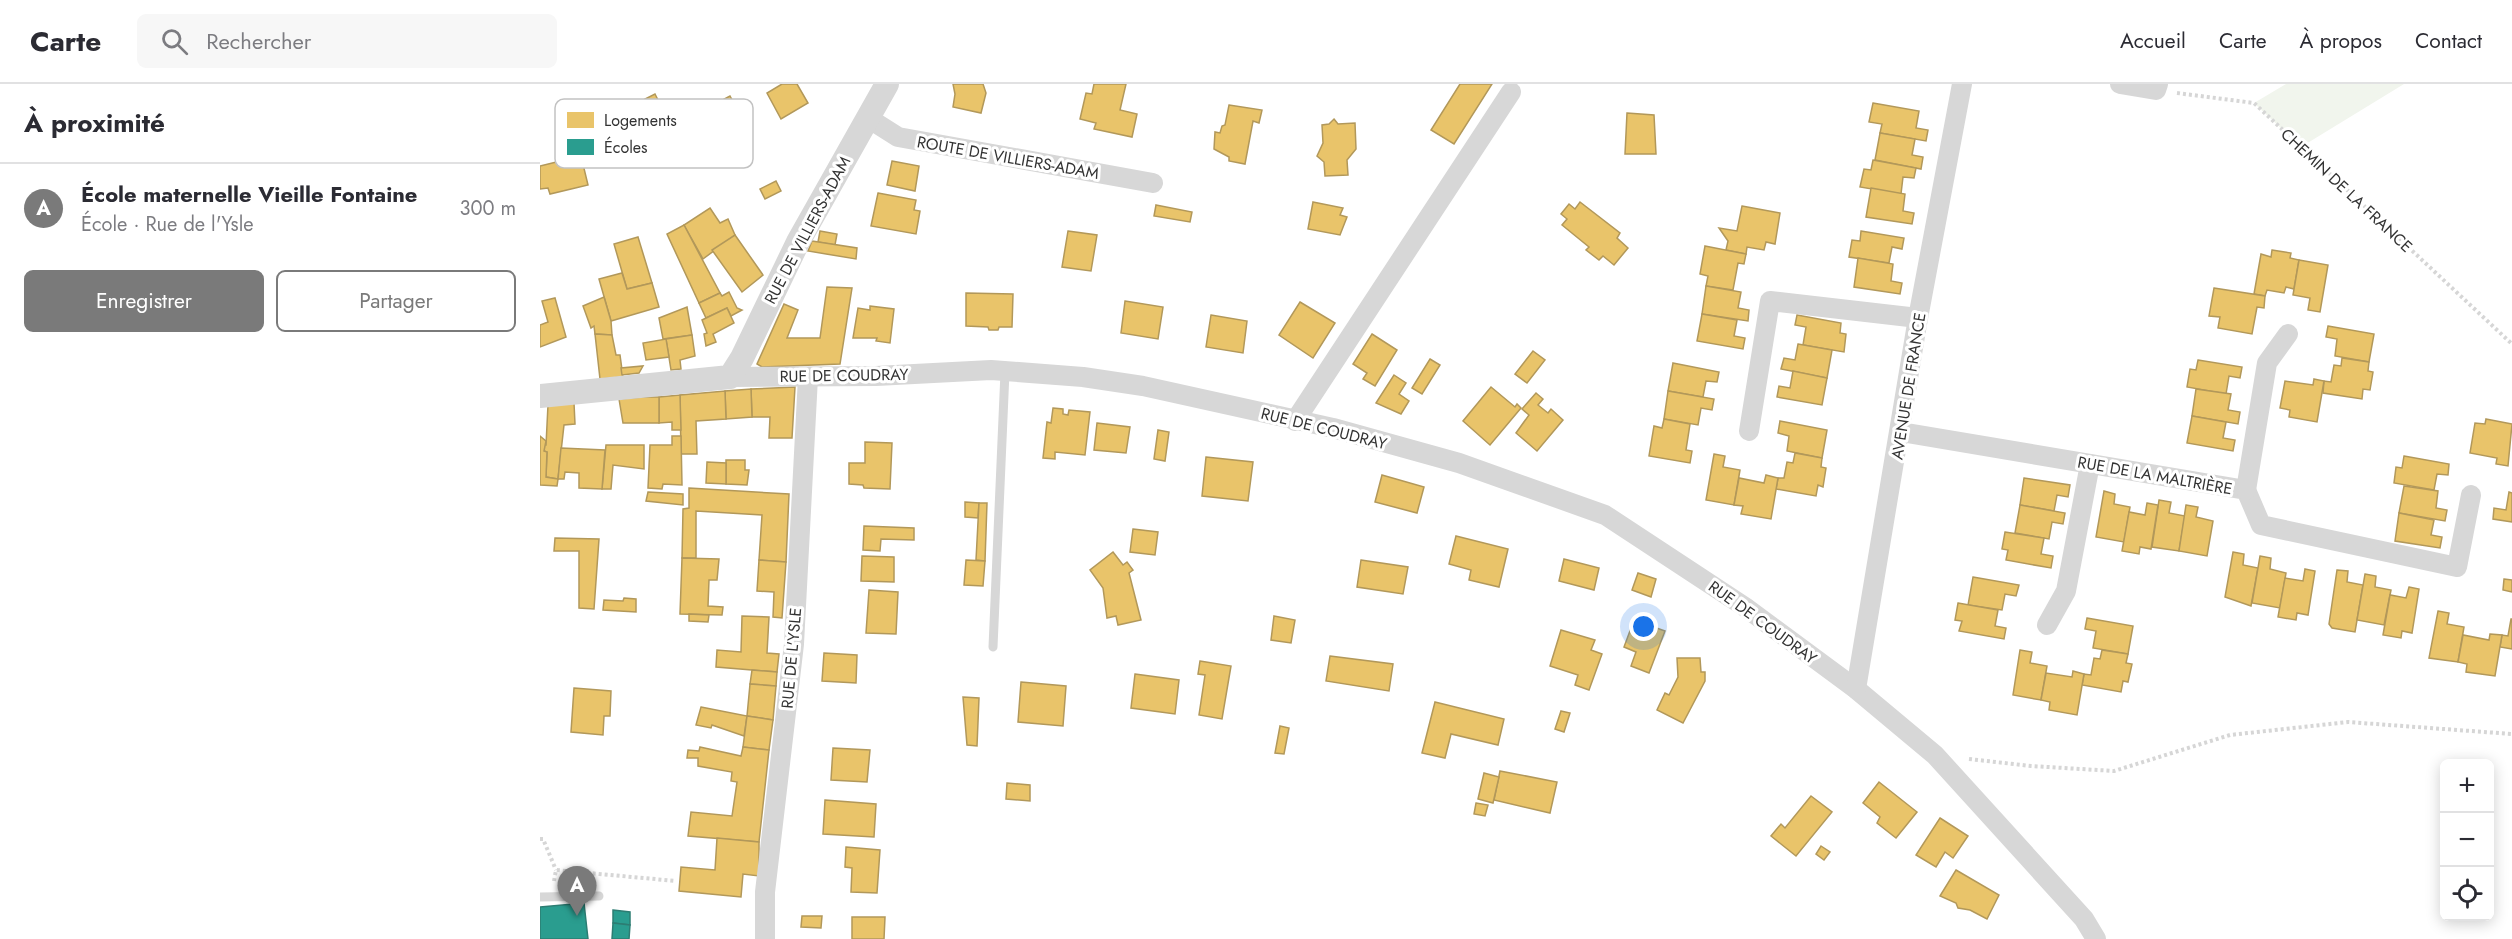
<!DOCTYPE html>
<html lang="fr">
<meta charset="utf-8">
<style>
:root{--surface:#fff;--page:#f7f7f7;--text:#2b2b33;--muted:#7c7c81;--line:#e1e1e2;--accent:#7a7a7a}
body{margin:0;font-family:Jost,sans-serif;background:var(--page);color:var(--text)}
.controls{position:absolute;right:18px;bottom:18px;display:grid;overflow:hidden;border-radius:9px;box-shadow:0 3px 15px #0003}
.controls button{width:54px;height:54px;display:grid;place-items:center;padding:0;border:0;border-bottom:2px solid var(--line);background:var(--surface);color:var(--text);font:30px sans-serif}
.you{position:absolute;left:1104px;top:543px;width:21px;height:21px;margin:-15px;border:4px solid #fff;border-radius:50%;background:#1a73e8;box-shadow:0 0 0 9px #1a73e833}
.badge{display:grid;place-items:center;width:39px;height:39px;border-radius:50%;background:var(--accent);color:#fff;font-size:20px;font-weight:700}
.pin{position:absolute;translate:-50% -50px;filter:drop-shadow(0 2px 3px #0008)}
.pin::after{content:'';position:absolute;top:32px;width:21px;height:18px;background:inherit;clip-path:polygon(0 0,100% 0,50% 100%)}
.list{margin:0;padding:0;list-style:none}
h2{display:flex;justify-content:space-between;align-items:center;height:78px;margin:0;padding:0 24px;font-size:26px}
h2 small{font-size:20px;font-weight:400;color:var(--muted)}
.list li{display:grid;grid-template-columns:39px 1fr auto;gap:18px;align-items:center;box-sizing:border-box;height:90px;padding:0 24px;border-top:2px solid var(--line)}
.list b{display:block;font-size:22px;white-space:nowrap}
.list p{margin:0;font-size:20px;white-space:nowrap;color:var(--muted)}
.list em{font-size:20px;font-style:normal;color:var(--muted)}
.actions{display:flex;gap:12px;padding:18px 24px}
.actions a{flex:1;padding:14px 0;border:2px solid var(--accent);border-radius:9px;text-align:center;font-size:21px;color:var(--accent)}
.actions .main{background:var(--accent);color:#fff}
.icon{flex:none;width:33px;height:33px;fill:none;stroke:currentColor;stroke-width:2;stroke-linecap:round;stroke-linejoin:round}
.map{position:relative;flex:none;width:1972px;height:855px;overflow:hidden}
header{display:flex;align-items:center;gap:36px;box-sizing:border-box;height:84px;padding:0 30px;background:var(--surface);border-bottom:2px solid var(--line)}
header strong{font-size:28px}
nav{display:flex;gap:33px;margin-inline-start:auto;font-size:21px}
.search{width:420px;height:54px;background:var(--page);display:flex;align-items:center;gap:15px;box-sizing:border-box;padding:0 21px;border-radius:9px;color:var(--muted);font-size:22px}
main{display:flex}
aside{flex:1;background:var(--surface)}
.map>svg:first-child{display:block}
</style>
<header>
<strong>Carte</strong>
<div class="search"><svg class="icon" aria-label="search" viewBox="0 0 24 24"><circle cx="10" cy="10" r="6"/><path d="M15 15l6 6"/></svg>Rechercher</div>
<nav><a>Accueil</a><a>Carte</a><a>À propos</a><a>Contact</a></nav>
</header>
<main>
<aside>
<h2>À proximité<small></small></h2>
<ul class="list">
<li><span class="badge">A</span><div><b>École maternelle Vieille Fontaine</b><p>École · Rue de l'Ysle</p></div><em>300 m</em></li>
</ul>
<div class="actions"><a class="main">Enregistrer</a><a>Partager</a></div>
</aside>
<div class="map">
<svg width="1972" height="855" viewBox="0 0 1972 855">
<rect width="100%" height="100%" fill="#fff"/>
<path fill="#f1f5ed" d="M1746,0H1864L1761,63L1714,19Z"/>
<g fill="#e9c46a" stroke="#b2985a" stroke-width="1.5">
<path d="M242,0H257L268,19L241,35L227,9Z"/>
<path d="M413,0H443L446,9L441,29L413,23L415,10Z"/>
<path d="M554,0H586L580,26L597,30L592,53L554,45L556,39L540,35L546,9L552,10Z"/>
<path d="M920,0H952L914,60L891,46Z"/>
<path d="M115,10L129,38L119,43L120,45L94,55L81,27Z"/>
<path d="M190,12L205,39L207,48L202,51L212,70L198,78L169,23Z"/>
<path d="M1333,19L1379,27L1376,44L1388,46L1386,57L1340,49L1342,40L1329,38Z"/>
<path d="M689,21L722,26L719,39L713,37L705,80L689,77V73L674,65L675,48L680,49L682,42L685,41Z"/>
<path d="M1087,29L1114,31L1116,70H1085Z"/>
<path d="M794,35L798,40L815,39L816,65L807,76L808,91L785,92L784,78L777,72L783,59L782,41L789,40Z"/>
<path d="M1340,49L1375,55L1372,71L1383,73L1381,85L1335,76Z"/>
<path d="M41,72L48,101L10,110L8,104L0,105V82Z"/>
<path d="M1333,76L1376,84L1374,94L1363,93L1361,110L1320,103L1324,85L1331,86Z"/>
<path d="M352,77L379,82L375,107L347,101Z"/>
<path d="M236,97L241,107L225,115L220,105Z"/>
<path d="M1331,104L1365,110L1363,127L1374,129L1372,140L1326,133Z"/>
<path d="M338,109L376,116L374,126L380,127L376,150L331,142Z"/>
<path d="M773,118L803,124L800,131L807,133L800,151L768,145Z"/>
<path d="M1040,118L1080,149L1077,154L1088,164L1074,181L1063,172L1059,176L1046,166L1049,163L1022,141L1027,135L1021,130L1029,120L1035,125Z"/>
<path d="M616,121L652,128L650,138L614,132Z"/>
<path d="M1202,122L1240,129L1235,160L1226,158L1224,166L1207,163L1206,170L1186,166L1188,157L1179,144L1197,147Z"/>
<path d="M170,124L180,139L188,135L195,151L163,175L144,141Z"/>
<path d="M144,141L180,209L159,219L127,150Z"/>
<path d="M280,147L297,150L295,161L278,158Z"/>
<path d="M528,147L557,151L551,187L522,183Z"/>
<path d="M1321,147L1364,154L1362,165L1352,163L1349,179L1309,173L1312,156L1320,157Z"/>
<path d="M195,151L223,191L202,208L172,166Z"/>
<path d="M98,153L112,199L87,205L74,160Z"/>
<path d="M272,157L317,164L316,175L268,167Z"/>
<path d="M1165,162L1206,170L1204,180L1198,179L1193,206L1166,202L1168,192L1160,190Z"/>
<path d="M1732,166L1751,169L1750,174L1759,176L1754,205L1746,203L1744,209L1727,206L1725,212L1714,210L1721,170L1731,173Z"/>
<path d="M1318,174L1353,180L1351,197L1362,199L1360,210L1314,203Z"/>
<path d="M1759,176L1788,181L1780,228L1768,226L1770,214L1753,211Z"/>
<path d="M82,189L87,205L112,199L119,223L71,237L59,195Z"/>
<path d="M1166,202L1201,208L1198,224L1209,226L1208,237L1162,230Z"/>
<path d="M287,203L312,204L300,280L222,283L217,280L244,220L258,226L247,254H280Z"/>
<path d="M1674,204L1725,212L1724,224L1717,223L1712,250L1678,244L1680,233L1669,232Z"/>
<path d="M189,208L197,224L202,226L191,232L187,224L166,234L159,219L180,209L182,212Z"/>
<path d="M426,209L473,210L472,243H459L458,246H449L448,243L426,242Z"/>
<path d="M64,213L71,237L72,251L55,250L54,242L51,244L43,222Z"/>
<path d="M15,214L26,253L0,263V241L8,238L2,217Z"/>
<path d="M585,217L623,223L618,255L581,249Z"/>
<path d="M760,218L795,239L773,274L739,251Z"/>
<path d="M330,222L354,225L350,259L336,257L337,254H313L318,224L330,226Z"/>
<path d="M147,223L152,251L123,255L119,234Z"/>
<path d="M187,224L194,239L173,250L176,258L166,262L164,250L167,249L162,236Z"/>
<path d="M1162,230L1197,236L1194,252L1205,254L1203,265L1157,257Z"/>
<path d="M671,231L707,237L703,269L666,263Z"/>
<path d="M1257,231L1301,239L1300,249L1306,250L1304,268L1263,261L1266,243L1255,241Z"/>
<path d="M1788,242L1834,250L1829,278L1795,272L1797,255L1786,253Z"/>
<path d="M55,250L72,251L76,271H80L83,293L60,295Z"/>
<path d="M832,250L857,266L835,302L823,295L827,289L813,280Z"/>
<path d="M152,251L155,272L140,276L141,285L131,286L126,255Z"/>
<path d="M126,255L129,273L106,276L103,259Z"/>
<path d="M1258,260L1292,266L1287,294L1241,285L1244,274L1255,276Z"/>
<path d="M993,267L1005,276L987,299L975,290Z"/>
<path d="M1802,274L1829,278L1828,287L1833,288L1830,306L1823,305L1822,315L1783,309L1784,297L1791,298L1794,281L1801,282Z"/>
<path d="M890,275L900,281L882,310L872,304Z"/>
<path d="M1658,276L1702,283L1700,294L1689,292L1686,310L1647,303L1650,285L1656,286Z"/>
<path d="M1133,279L1179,288L1177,298L1166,297L1163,313L1128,307Z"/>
<path d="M103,282L99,289L82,291L81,284Z"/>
<path d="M1253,287L1287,294L1282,321L1237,313L1239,302L1250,304Z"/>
<path d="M854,291L866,299L859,310L869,317L861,330L836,319Z"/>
<path d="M1774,295L1784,297L1777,338L1749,333L1750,326L1740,324L1745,297L1773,301Z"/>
<path d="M255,303L252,354H229L230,333H212L211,305Z"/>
<path d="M951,303L975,323L977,320L981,324L950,361L923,337Z"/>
<path d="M211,305L212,333L186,335L185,307Z"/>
<path d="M1656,305L1691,310L1688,326L1700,328L1698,340L1652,332Z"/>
<path d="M185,307L186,335L156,337L157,370H141L140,311Z"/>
<path d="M1128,307L1174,315L1172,326L1161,324L1158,341L1124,335Z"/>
<path d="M996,309L1003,315L998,321L1008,329L1011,325L1023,336L997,367L976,349L989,331L982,325Z"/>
<path d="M140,311L141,346H132V338L119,339V313Z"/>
<path d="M103,313H119V339H83L79,315Z"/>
<path d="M34,319L35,340L24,341L18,395L6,393L7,368L4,367V361H6L8,321Z"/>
<path d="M513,324L523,325V330L528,331L529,326L550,328L545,371L515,368V375L503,374L507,338L511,339Z"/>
<path d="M1652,332L1686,338L1683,354L1695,356L1693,367L1647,359Z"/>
<path d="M1124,335L1150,340L1146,366L1152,367L1150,379L1109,372L1114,342L1122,344Z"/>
<path d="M1946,335L1972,340L1968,382L1956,380L1957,374L1930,369L1935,339L1945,340Z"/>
<path d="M1240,337L1287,346L1282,374L1247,367L1249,352L1238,349Z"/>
<path d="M557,339L590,343L586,369L554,366Z"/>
<path d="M618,346L629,348L625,377L614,375Z"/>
<path d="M0,352L6,357L4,367L7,368L6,393L18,395L17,402L0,401Z"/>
<path d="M132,352H141L142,401L123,400L122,405L108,404L110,361H132Z"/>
<path d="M325,358L352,359L350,405L324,404L323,401L309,400V379H325Z"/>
<path d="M66,361H104V385L73,381L71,405H62Z"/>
<path d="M21,364L65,366L62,405L39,404V389L25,388L24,395H18Z"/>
<path d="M1255,369L1282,374L1281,383L1286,384L1283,403L1278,401L1276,412L1236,405L1238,394H1244L1247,378L1253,379Z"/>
<path d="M1174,370L1185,372L1183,383L1200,386L1194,421L1166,416Z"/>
<path d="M1864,372L1909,380L1908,391L1897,390L1894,406L1854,399L1856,383L1862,384Z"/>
<path d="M666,373L713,378L708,417L662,412Z"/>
<path d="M186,376H205V386H209L207,401L186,400Z"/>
<path d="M167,378L186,379V400L166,399Z"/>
<path d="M842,391L884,403L877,429L835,418Z"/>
<path d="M1226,391L1238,394L1231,435L1201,430L1203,422L1194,421L1199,394L1224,399Z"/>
<path d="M1484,394L1530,401L1528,413L1517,411L1514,427L1480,421Z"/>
<path d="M1864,402L1898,407L1896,424L1907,426L1905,437L1859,429Z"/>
<path d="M149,404L249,410L246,478L219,476L222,431L156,427V474H142L143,425L149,424Z"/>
<path d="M1564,407L1575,410L1574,420L1590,423L1584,458L1556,453Z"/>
<path d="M108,408L143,410V421L106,417Z"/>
<path d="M1969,408L1972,409V438L1953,435L1954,424L1966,426Z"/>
<path d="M1619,416L1631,418L1629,429L1645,432L1639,467L1612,463Z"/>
<path d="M425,418L439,419L438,434L425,433Z"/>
<path d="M439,419H447L445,477L436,476Z"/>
<path d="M1607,419L1618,421L1611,465L1600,463L1599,470L1582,467L1589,428L1605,431Z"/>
<path d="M1480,421L1525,429L1523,440L1512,438L1509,455L1475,449Z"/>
<path d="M1646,421L1658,423L1656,433L1673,437L1667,472L1639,467Z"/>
<path d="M1859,429L1894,436L1891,451L1902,453L1900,464L1855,457Z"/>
<path d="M324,442L374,444V456L341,455L340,467L323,466Z"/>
<path d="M593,445L618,448L615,471L590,468Z"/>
<path d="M1465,448L1504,454L1501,470L1513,472L1511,484L1466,476L1468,466L1462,465Z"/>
<path d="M916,452L968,465L959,503L929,496L931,486L909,480Z"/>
<path d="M15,454L59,455L54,525L39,524V467H14Z"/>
<path d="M573,468L583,481L587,478L593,486L589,489L601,536L578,541L576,532L567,534L563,504L550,486Z"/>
<path d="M1693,468L1704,470L1703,481L1718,484L1711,522L1685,513Z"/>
<path d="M322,472L354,473V498L321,497Z"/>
<path d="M1720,472L1731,474L1730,485L1746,489L1740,524L1712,519Z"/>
<path d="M142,474L179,475L177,496H169L168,522L183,523L182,531L140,530Z"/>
<path d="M1024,475L1059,484L1054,506L1019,497Z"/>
<path d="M219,476L246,478L242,534L233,533L234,508L217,507Z"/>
<path d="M426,476L445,477L443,502L424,501Z"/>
<path d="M821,476L868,483L863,510L817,503Z"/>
<path d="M1765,485L1775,487L1768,531L1757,529L1756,536L1738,533L1745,494L1763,497Z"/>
<path d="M1797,486L1808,487L1807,498L1823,501L1815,548L1792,544L1789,540Z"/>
<path d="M1098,489L1116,495L1111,513L1092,506Z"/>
<path d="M1825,490L1836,492L1835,503L1851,506L1844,541L1817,536Z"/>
<path d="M1433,493L1479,501L1476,512L1465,510L1462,526L1428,521Z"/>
<path d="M1964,495L1972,496V508L1963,506Z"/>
<path d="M1869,503L1879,505L1872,549L1862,547L1861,554L1843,551L1850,511L1866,514Z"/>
<path d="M329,506L358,508L356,550L326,549Z"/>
<path d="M84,514L96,515V528L63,526L64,516L83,517Z"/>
<path d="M1418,519L1458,526L1455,542L1466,544L1464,555L1419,547L1422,537L1415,536Z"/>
<path d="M1898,527L1909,529L1907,540L1924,543L1918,578L1889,574Z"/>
<path d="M149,530L169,531L168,538L149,537Z"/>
<path d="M202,532L229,533L227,569L239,570L237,588L176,583L177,566L201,568Z"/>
<path d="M734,532L755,536L751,559L731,556Z"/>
<path d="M1547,534L1593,542L1588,570L1553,564L1556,547L1545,545Z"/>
<path d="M1971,535H1972V565L1960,563L1962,551L1968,552Z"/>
<path d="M1094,536L1125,547L1109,589L1091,582L1096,568L1084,563Z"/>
<path d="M1021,546L1055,556L1051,566L1062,570L1049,606L1035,601L1038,591L1010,582Z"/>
<path d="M1950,550L1962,551L1955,592L1926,588L1927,580L1918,578L1923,551L1949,556Z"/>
<path d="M1480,566L1492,568L1490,579L1507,582L1501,616L1473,611Z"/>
<path d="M1562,566L1588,570L1586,579L1592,580L1588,598L1583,597L1581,608L1542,601L1544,590L1551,591L1554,574L1560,575Z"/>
<path d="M284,569L317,571L316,599L282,597Z"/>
<path d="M790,572L853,580L849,607L786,597Z"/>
<path d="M1137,574H1160L1161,588H1165V597L1143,639L1117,626L1125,609L1129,611L1138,593Z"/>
<path d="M660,577L691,582L682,635L659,631L665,591L658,590Z"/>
<path d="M212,586L237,588L236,602L210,600Z"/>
<path d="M1533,587L1544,590L1537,631L1509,626L1510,618L1501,616L1506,589L1532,593Z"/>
<path d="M595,590L639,596L635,630L591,624Z"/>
<path d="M481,598L526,602L523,642L478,638Z"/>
<path d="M210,600L236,602L233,636L207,632Z"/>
<path d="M34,604L71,607L70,632H64L63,651L31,648Z"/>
<path d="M423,613L439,614L437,662L427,661Z"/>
<path d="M895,618L964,635L958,661L911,650L905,674L882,669Z"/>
<path d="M161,623L207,632L204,652L172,641L171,644L156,641Z"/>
<path d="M1021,627L1030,629L1024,648L1015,645Z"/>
<path d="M207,632L233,636L229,666L203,663Z"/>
<path d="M740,642L749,644L744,670L735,669Z"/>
<path d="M160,663L201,672L203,663L229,666L219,758L148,752L151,728L192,732L197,698L191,697L192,688L158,682V674H147L148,666L159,667Z"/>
<path d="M293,664L330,666L327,698L291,696Z"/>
<path d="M960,687L1017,698L1010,729L954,716Z"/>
<path d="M944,689L959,693L953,719L938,715Z"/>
<path d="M1339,698L1377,728L1356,754L1337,739L1340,733L1323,719Z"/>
<path d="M467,699L490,701V717L466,715Z"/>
<path d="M1271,712L1292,728L1256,772L1231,752L1241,740L1245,744Z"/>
<path d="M285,716L336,720L334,753L283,750Z"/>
<path d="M936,719L948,721L945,732L934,730Z"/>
<path d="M1400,734L1428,752L1413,774L1405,768L1396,783L1376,771Z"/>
<path d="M177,754L219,758V792L203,790L201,813L139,807L141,783L175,786Z"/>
<path d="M1281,762L1290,768L1284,776L1276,770Z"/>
<path d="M306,763L340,766L337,809L311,808L312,784L305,783Z"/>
<path d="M1416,786L1459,811L1447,835L1430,826L1418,824L1416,819L1400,812Z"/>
<path d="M262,832H282L281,844L261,843Z"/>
<path d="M312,833H345L344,855H312Z"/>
</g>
<g fill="#2a9d8f" stroke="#2d7d73" stroke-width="1.5">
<path d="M44,819L48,855H0V823Z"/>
<path d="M73,826L90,828V841L73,839Z"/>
<path d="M73,839L90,841L89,855H72Z"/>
</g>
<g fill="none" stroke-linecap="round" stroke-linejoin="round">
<g stroke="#d6d6d6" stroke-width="4" stroke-dasharray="3 3" stroke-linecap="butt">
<path d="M1637,9L1714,19L1972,260"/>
<path d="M1429,675L1491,682L1574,687L1690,651L1808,638L1972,650"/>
<path d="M0,755H3L16,786"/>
<path d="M14,797L16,786L136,797"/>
</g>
<g stroke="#d7d7d7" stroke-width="9">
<path d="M453,563L465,288"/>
<path d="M0,813L59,812"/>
</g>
<g stroke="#d7d7d7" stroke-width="20">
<path d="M1580,0L1616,6L1618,0"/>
<path d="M328,34L358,53L613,99"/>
<path d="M190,293L336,292L451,286L543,293L603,302L793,344L919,379L1065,431L1205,523L1316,605L1395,671L1544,835L1556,855"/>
<path d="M755,337L971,8"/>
<path d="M1209,347L1230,217L1378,234"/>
<path d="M1361,348L1706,406L1721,441L1917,483L1931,411"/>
<path d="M1706,406L1727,279L1748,250"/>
<path d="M1507,541L1526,507L1550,380"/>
<path d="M1316,605L1378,234L1422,0"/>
<path d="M225,855V808L254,560L268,293"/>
</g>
<path stroke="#d7d7d7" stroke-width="24" d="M0,312L190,293L202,274L258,158L347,0"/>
</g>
<g text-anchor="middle" stroke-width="6" stroke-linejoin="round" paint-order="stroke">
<g font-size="16" fill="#333" stroke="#fff">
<text transform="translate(468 73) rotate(10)" y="6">ROUTE DE VILLIERS-ADAM</text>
<text transform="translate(1807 106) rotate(43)" y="6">CHEMIN DE LA FRANCE</text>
<text transform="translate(267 146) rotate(-62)" y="6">RUE DE VILLIERS-ADAM</text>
<text transform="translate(304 291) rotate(-1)" y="6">RUE DE COUDRAY</text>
<text transform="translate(1368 302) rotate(-81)" y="6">AVENUE DE FRANCE</text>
<text transform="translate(784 344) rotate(14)" y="6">RUE DE COUDRAY</text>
<text transform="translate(1615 391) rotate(10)" y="6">RUE DE LA MALTRIÈRE</text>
<text transform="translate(1223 538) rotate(36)" y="6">RUE DE COUDRAY</text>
<text transform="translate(251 574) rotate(-85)" y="6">RUE DE L'YSLE</text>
</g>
</g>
<rect x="15" y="15" width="198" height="69" rx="9" fill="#fff" stroke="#c2c2c2" stroke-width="1.5"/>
<rect x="27" y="28" width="27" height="16" fill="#e9c46a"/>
<rect x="27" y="55" width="27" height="16" fill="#2a9d8f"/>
<g font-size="16" fill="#333">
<text x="64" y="42">Logements</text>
<text x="64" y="69">Écoles</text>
</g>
</svg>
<div class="controls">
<button>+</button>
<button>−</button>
<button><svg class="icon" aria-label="locate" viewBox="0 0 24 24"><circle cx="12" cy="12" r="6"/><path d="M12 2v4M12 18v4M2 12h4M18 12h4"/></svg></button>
</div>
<div class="you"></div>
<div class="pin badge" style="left:37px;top:832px">A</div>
</div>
</main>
